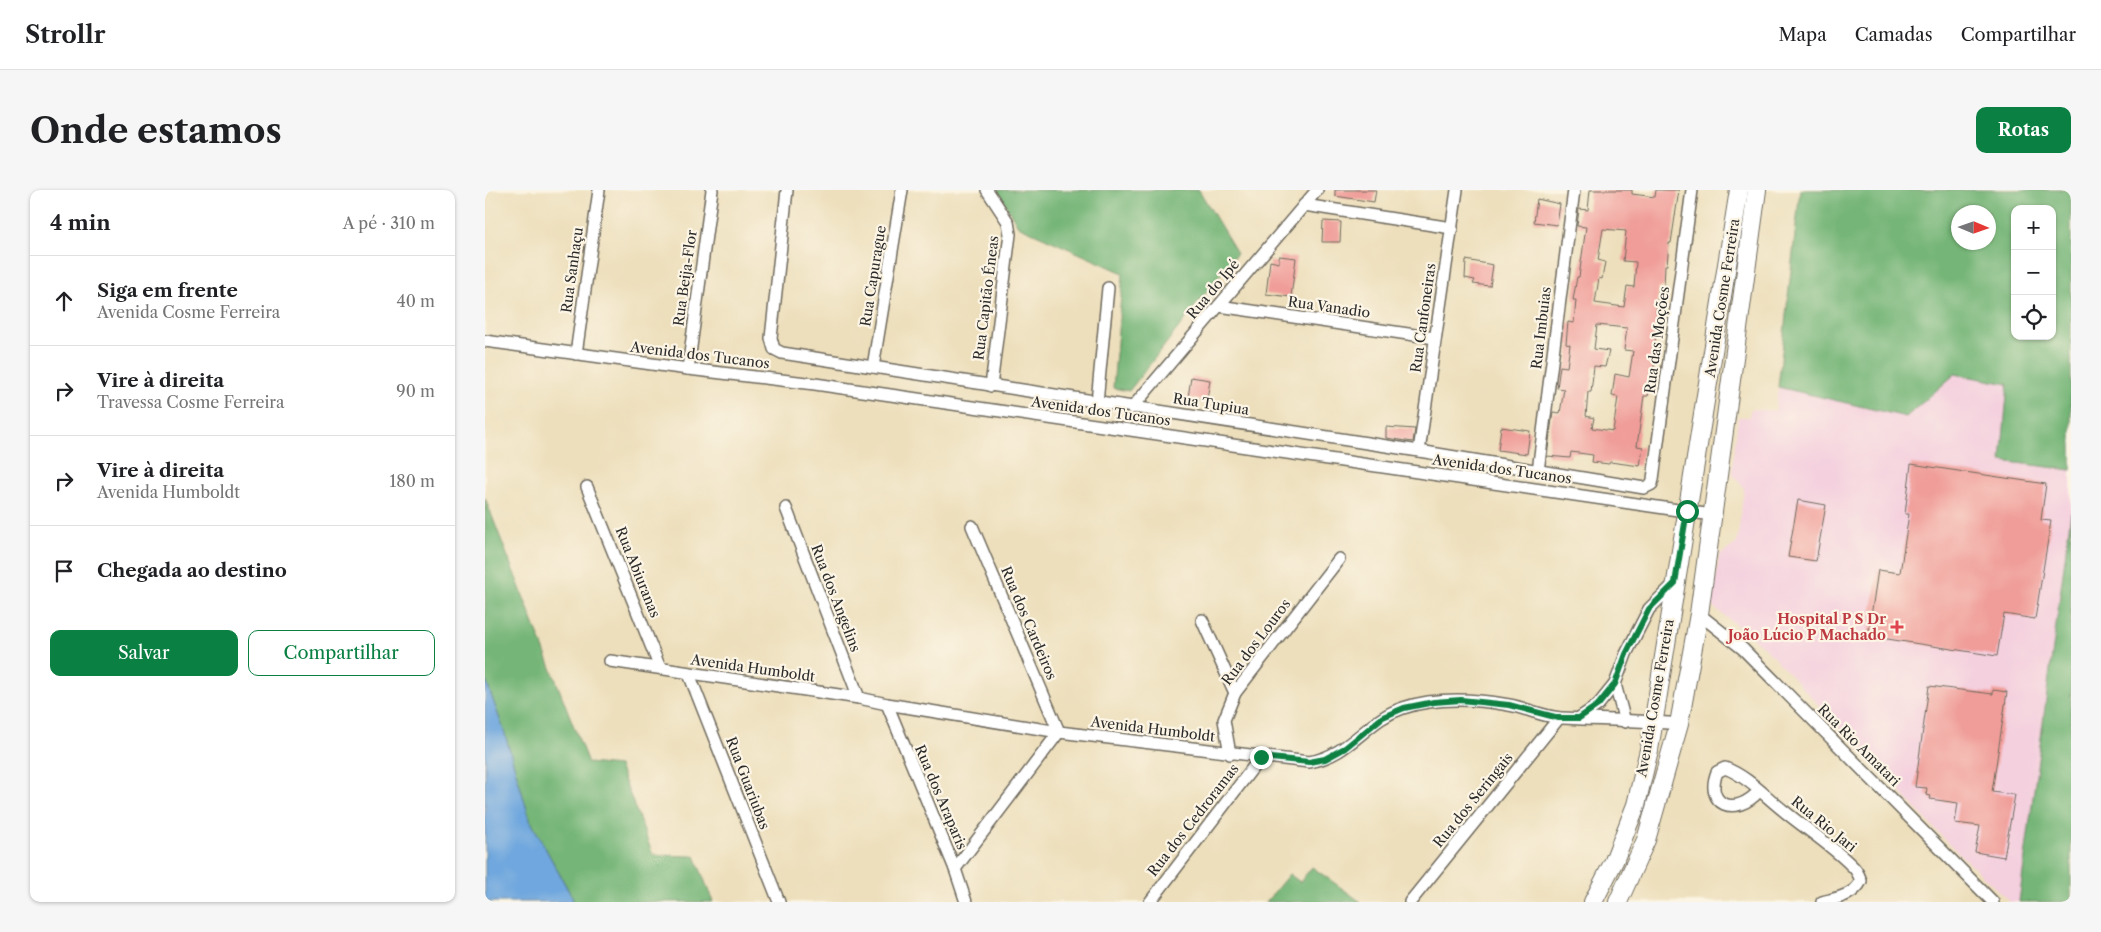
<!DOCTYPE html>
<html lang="pt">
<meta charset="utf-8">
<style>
:root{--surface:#fff;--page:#f6f6f6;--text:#202124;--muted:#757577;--line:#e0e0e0;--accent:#0b8043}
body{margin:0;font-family:"Libre Caslon Text",serif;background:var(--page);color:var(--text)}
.controls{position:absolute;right:15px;top:15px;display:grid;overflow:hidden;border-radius:10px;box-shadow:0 1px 4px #0004}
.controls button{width:45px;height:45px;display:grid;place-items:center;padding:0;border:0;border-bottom:1px solid var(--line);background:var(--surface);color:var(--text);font:25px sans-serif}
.compass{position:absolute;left:1466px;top:15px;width:45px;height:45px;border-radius:50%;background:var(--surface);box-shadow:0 1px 4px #0004;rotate:92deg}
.stop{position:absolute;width:15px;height:15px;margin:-11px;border:4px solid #0b8043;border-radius:50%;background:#fff}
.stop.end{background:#0b8043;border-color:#fff;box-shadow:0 1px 5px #0008}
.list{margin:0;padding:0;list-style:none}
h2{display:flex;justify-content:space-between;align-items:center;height:65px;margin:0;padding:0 20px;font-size:21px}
h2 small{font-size:16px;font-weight:400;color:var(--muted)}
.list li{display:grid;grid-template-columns:32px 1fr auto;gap:15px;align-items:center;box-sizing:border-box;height:90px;padding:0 20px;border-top:1px solid var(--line)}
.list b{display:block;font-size:19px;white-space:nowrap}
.list p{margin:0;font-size:16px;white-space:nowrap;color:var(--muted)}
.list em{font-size:16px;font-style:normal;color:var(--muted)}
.actions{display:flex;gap:10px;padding:15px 20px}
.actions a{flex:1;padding:11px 0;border:1px solid var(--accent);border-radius:10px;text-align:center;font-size:18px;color:var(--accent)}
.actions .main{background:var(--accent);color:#fff}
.icon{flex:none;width:28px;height:28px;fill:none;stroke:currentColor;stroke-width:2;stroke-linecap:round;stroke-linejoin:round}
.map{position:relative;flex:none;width:1586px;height:712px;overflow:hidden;border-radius:10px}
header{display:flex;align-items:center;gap:30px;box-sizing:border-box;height:70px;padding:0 25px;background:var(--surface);border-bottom:1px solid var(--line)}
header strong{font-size:24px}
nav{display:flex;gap:28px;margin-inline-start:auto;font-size:18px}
.intro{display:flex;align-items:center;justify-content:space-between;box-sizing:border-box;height:120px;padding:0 30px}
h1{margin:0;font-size:35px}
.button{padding:12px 22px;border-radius:10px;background:var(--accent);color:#fff;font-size:18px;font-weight:700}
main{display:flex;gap:30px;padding:0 30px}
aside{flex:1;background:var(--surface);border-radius:10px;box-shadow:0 1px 4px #0004}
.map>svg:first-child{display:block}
</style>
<header>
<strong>Strollr</strong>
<nav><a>Mapa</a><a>Camadas</a><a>Compartilhar</a></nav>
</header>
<div class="intro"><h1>Onde estamos</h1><a class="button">Rotas</a></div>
<main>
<aside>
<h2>4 min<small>A pé · 310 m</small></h2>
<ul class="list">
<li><svg class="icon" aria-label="ahead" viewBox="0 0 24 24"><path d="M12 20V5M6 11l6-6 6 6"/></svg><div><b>Siga em frente</b><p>Avenida Cosme Ferreira</p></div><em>40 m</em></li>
<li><svg class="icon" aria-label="right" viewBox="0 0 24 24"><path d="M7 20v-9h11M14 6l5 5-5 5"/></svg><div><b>Vire à direita</b><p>Travessa Cosme Ferreira</p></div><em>90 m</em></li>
<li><svg class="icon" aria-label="right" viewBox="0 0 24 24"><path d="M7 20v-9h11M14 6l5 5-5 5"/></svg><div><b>Vire à direita</b><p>Avenida Humboldt</p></div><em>180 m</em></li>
<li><svg class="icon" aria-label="arrive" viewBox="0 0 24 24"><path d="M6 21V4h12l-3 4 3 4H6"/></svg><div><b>Chegada ao destino</b></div></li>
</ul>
<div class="actions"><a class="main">Salvar</a><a>Compartilhar</a></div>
</aside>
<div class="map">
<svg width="1586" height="712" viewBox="0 0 1586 712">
<rect width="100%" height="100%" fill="#fcf5e5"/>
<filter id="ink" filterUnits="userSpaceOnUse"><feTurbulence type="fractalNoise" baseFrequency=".02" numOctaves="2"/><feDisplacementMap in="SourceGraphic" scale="10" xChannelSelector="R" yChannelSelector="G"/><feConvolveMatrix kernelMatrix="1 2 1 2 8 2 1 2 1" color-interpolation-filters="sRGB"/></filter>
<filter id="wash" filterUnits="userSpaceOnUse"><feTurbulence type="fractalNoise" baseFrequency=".0096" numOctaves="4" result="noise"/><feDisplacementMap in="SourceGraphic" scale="20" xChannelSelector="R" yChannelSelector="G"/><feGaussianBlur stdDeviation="1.12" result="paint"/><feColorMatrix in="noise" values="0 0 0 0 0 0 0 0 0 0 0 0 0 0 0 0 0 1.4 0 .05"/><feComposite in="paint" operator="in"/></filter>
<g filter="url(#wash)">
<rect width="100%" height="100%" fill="#eddfbc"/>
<path fill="#f4cfde" d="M1470,184L1523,194L1516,270L1586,280V323L1534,712H1525L1462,652L1280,458L1227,416L1234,366L1252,353L1259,298L1247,283L1253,227H1264L1266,219L1290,221L1293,197L1420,227Z"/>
<g fill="#75b577" stroke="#507051" fill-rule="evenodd">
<path d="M512,0H714L752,63L644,201L628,198L638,83L533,36Z"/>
<path d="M1315,0H1586V280L1516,271L1523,194L1470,184L1421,227L1293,197ZM1530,19H1567V146H1530ZM1504,22V52H1474V22Z"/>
<path d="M0,308L103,573L134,576L168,665L210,666L228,712H86L88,709L45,630L19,541L0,488Z"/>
<path d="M1586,323V712H1534Z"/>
<path d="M827,677L876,712H781L804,684L815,692Z"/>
</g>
<path fill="#70a7de" stroke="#4e6984" d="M0,488L19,541L45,630L88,709L86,712H0Z"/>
<g id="blocks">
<g fill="#f09d99" fill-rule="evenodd">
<path d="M850,0H891L889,12L850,6Z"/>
<path d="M1105,0H1147V4L1170,7L1171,0H1194L1186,53H1184L1182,75H1180L1179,97H1174L1171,122H1174L1168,167H1171L1163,206H1159L1152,256L1158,257L1155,276L1125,272L1124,274L1107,272L1108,265L1086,262L1085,268L1062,266L1068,222L1075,223L1079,199L1072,198L1075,176L1082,177L1085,155L1081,154L1083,132L1089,133L1091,110H1088L1092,87H1094L1101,37L1092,36L1094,19L1103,20ZM1118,39L1141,41L1138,71L1151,72L1149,97L1142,96L1139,117L1110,113L1114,88L1117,89L1120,72L1113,70ZM1112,135L1142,138L1139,160L1148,161L1144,187L1130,184L1127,206L1133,207L1128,241L1107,238L1109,228L1101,226L1103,202H1106L1109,176L1120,177L1124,161L1109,159Z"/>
<path d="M1052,9L1075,14L1072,35L1049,32Z"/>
<path d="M838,31L856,32L855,52H837Z"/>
<path d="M794,66L811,68L806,107L781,104L785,71L794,73Z"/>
<path d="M981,70L1008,75L1005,96L988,94L990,90L980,88Z"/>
<path d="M706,187L725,190L722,210L703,208Z"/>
<path d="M901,237L930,239L928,252L901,248Z"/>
<path d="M1016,237L1045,241L1042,264L1013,260Z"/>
<path d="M1426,274L1561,294L1556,330L1566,331L1550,429L1519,424L1512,466L1383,446L1393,380L1415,383L1424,324H1420Z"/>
<path d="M1313,310L1341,315L1331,371L1303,367Z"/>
<path d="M1444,496L1508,504V500L1522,502L1507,602L1530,605L1519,667L1490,662L1495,636L1470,633L1473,613L1445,609L1446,606L1441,605L1442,598L1430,597Z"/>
</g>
</g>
</g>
<g filter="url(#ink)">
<use href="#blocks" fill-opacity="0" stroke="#6f6a5e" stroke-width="1"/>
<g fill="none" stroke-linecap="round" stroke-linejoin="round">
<defs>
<g id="street">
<path d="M302,0L286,148L289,159L297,163L934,261L1159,298L1167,294L1168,289L1207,0"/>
<path d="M502,0L523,32L525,44L506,196"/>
<path d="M819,15L967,38"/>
<path d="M734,116L950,148"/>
<path d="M0,151L203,179L330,194L1227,325"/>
<path d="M91,164L114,0"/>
<path d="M388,177L417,0"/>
<path d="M203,179L227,0"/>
<path d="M612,212L623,98"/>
<path d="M647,218L832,0"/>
<path d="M934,261L972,0"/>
<path d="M1053,281L1089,0"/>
<path d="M102,297L175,478"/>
<path d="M301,318L374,508"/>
<path d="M1214,424L1258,459L1508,712"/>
<path d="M717,430L750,503"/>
<path d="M125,471L374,508L402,514L574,542L824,572C866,565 881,530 918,518C951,507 990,509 1024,515C1041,518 1059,527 1076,528C1115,530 1155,530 1194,534"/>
<path d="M204,484L294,712"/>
<path d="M1130,494L1140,532"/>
<path d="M402,514L470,679L481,712"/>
<path d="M1094,528L1113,515L1130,494L1141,464L1164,419L1190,393"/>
<path d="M745,564L739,530L750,503L854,369"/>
<path d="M1274,601C1250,628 1219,615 1232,582L1240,578C1262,586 1281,607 1299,621C1321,639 1346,655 1366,675C1371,679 1374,685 1376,691C1369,706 1351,708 1337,712"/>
<path d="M470,679L574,542L487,336"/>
<path d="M665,712L776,567"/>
<path d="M925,712L1074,528"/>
</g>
<g id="primary">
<path d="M1108,712L1129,671L1151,615L1164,560L1254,0"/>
<path d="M1133,712L1161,650L1194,534L1214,424L1272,0"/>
</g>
</defs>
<use href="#street" stroke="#6f6a5e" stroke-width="14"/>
<use href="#primary" stroke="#6f6a5e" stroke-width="20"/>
<use href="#street" stroke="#fff" stroke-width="11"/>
<use href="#primary" stroke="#fff" stroke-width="18"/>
</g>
</g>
<g fill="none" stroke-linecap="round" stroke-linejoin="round" filter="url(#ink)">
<path stroke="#0b8043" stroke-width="6" d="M776,567L824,572L840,569L860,558L898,527L919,518L949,512L976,510L1024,515L1074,528H1094L1113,515L1130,494L1141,464L1164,419L1190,393L1202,321"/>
</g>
<path fill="#e0444e" stroke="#fcf5e5" stroke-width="2" d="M1409.5 429.5h5v5h5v5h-5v5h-5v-5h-5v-5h5z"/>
<g text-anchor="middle" stroke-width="4.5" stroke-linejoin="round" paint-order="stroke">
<g font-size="14" fill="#2b2b2b" stroke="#fcf5e5">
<text transform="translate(87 80) rotate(-82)" y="5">Rua Sanhaçu</text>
<text transform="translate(388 86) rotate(-81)" y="5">Rua Capurague</text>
<text transform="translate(200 88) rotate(-82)" y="5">Rua Beija-Flor</text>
<text transform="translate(728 99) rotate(-50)" y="5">Rua do Ipé</text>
<text transform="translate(501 108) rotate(-83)" y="5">Rua Capitão Éneas</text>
<text transform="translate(1237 108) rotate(-81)" y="5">Avenida Cosme Ferreira</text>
<text transform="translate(844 117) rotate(8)" y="5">Rua Vanadio</text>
<text transform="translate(938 128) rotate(-82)" y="5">Rua Canfoneiras</text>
<text transform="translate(1056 138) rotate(-83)" y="5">Rua Imbuias</text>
<text transform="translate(1172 150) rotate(-82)" y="5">Rua das Moções</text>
<text transform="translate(215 165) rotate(7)" y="5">Avenida dos Tucanos</text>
<text transform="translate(726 214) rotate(9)" y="5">Rua Tupiua</text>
<text transform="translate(616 221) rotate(8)" y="5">Avenida dos Tucanos</text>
<text transform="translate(1017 279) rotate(8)" y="5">Avenida dos Tucanos</text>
<text transform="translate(153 382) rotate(68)" y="5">Rua Abiuranas</text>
<text transform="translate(351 408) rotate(69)" y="5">Rua dos Angelins</text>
<text transform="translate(544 433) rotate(67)" y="5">Rua dos Cardeiros</text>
<text transform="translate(771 452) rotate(-53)" y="5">Rua dos Louros</text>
<text transform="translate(268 478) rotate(8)" y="5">Avenida Humboldt</text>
<text transform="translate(1170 508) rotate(-80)" y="5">Avenida Cosme Ferreira</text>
<text transform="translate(668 539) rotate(7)" y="5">Avenida Humboldt</text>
<text transform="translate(1374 555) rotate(45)" y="5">Rua Rio Amatari</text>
<text transform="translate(263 593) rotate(69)" y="5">Rua Guariubas</text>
<text transform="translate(456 607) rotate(67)" y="5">Rua dos Araparis</text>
<text transform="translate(988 610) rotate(-51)" y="5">Rua dos Seringais</text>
<text transform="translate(708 630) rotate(-52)" y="5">Rua dos Cedroramas</text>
<text transform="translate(1339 634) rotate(39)" y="5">Rua Rio Jari</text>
</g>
<g font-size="14" font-weight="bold" fill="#be3a42" stroke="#fcf5e5" text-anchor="end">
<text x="1401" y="434">Hospital P S Dr<tspan x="1401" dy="16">João Lúcio P Machado</tspan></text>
</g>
</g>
</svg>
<div class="controls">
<button>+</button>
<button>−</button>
<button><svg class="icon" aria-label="locate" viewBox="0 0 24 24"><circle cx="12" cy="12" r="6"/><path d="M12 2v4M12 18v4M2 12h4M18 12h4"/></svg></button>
</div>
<svg class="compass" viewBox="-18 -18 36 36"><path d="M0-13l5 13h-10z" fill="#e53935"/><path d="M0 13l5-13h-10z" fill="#757577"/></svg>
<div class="stop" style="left:1202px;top:321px"></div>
<div class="stop end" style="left:776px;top:567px"></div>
</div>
</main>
